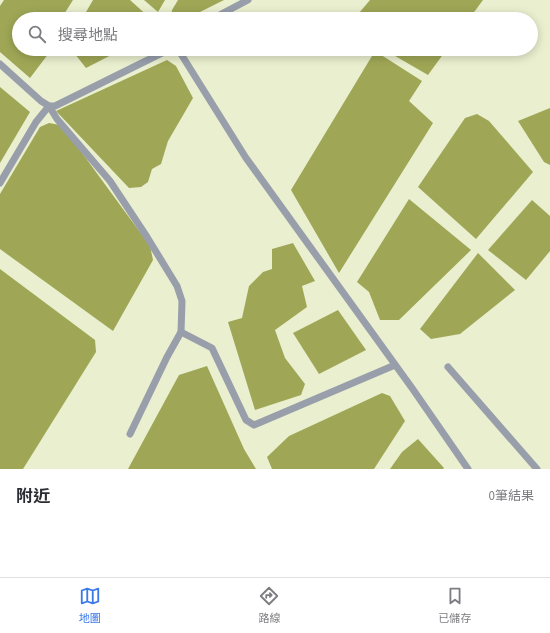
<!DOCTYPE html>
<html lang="zh-TW">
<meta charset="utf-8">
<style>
:root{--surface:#fff;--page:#f2f2f3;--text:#2b2b33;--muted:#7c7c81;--line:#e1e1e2;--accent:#3a79e8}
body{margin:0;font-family:"Source Sans 3","Noto Sans TC",sans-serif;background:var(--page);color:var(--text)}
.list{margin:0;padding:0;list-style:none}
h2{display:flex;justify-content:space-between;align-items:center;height:52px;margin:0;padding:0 16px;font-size:17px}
h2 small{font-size:13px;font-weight:400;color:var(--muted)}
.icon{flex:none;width:22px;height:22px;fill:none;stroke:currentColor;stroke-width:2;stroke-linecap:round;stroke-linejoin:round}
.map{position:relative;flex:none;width:550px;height:469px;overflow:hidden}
.search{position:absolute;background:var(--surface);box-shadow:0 2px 10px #0003;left:12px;right:12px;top:12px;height:44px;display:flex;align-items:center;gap:10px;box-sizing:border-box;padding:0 14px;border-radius:22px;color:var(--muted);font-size:15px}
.sheet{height:108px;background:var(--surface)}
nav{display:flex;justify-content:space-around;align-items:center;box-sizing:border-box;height:56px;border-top:1px solid var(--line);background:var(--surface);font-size:11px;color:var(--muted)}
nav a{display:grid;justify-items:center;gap:2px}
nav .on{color:var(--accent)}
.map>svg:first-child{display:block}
</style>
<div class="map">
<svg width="550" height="469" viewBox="0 0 550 469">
<rect width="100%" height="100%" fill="#eaefcf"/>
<g fill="#9fa756">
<path d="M4,0H73L61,19H19V49H52L30,78L0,52V6Z"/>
<path d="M93,0H130L151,19H82Z"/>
<path d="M144,0H165L158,12Z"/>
<path d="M178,0H224L186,19H171L172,10Z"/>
<path d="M370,0H483L469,19H354Z"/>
<path d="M71,49H123L86,68Z"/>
<path d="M383,49H447L428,75Z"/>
<path d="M375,51L422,81L409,101L433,123L339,273L291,190Z"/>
<path d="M167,60L176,66L193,98L168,141L161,164L152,169L148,182L141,187L129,188L56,111Z"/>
<path d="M0,87L30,112L0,163Z"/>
<path d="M550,108V165L544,162L518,121Z"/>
<path d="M477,114L489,121L533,172L476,239L418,187L465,118Z"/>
<path d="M49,123L60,125L77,146L150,246L153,260L113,331L0,249V194L40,127Z"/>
<path d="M409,199L471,250L399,320H380L369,292L357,282Z"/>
<path d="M532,200L550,216V251L526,280L488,250Z"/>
<path d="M293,243L315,281L302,286L307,307L275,330L285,358L305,384L301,395L255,410L228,322L242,318L249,286L263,272L272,269V249Z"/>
<path d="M478,253L515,290L460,334L431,339L420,329Z"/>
<path d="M0,269L95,340L96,352L23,469H0Z"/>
<path d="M338,310L366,350L319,374L293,333Z"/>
<path d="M207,366L244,449L256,469H128L179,375Z"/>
<path d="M382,393L390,396L405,421L374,469H272L267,457L289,436Z"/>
<path d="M418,439L444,468L443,469H390L402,452Z"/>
</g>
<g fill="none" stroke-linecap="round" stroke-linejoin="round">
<g stroke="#989fab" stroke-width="7">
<path d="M212,19L248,0"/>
<path d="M174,49L181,54L246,158L412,388L468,469"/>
<path d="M0,64L41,101L49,106H55L170,49"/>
<path d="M0,183L36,122L49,106L57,119L110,181L147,237L177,286L182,301L181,332L167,357L130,434"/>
<path d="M181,332L212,348L246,420L254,425L395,365"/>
<path d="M448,367L537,469"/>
</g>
</g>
</svg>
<div class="search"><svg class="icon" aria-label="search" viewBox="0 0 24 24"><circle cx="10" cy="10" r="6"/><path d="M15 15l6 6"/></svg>搜尋地點</div>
</div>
<section class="sheet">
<h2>附近<small>0筆結果</small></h2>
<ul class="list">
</ul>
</section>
<nav>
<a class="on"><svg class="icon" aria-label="map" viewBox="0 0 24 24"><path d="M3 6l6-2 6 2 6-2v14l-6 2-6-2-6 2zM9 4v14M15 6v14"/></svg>地圖</a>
<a><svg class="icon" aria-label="directions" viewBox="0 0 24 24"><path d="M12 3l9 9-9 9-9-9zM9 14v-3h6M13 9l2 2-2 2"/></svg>路線</a>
<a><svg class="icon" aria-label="saved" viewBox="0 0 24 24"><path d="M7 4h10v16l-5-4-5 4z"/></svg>已儲存</a>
</nav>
